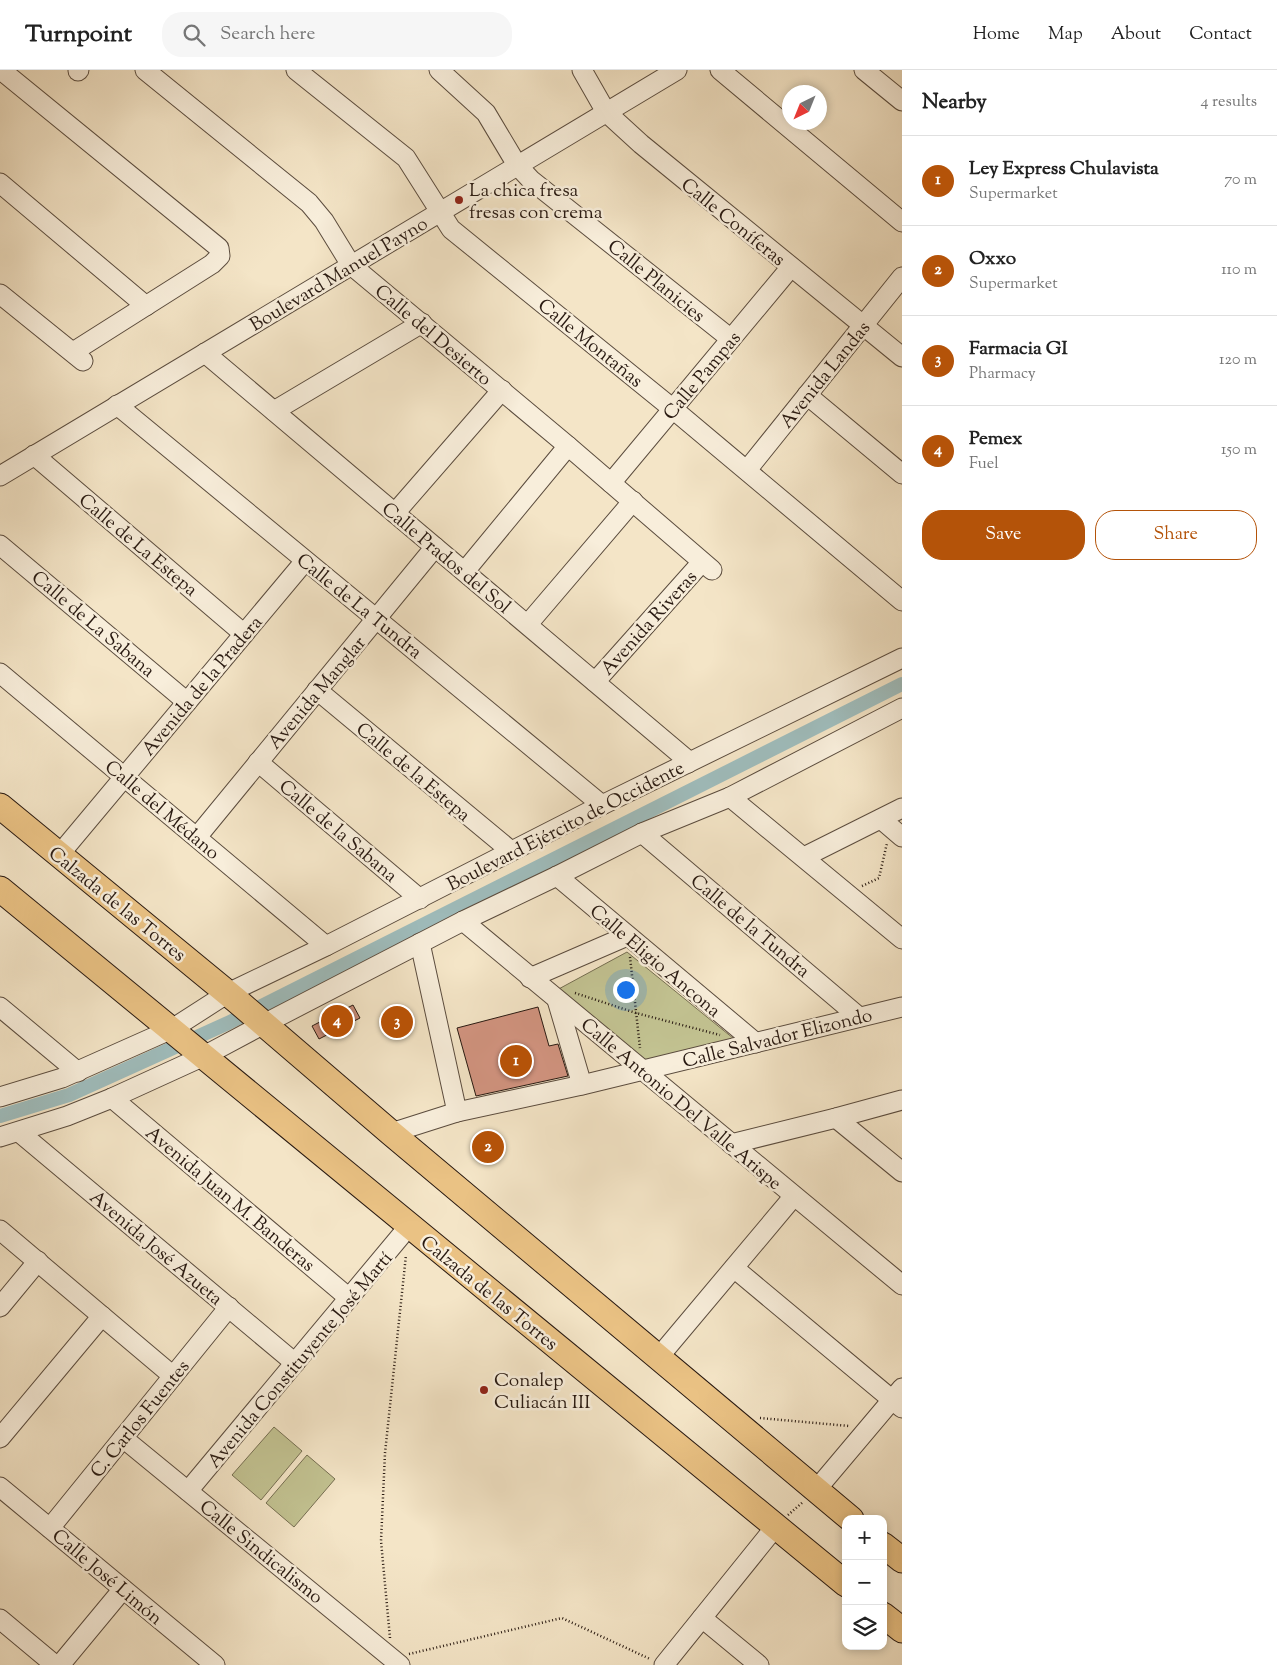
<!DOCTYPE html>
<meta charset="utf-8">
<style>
:root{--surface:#fff;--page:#f6f6f6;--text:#222;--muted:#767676;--line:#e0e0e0;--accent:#b45309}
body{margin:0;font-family:"Sorts Mill Goudy",serif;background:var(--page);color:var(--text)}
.controls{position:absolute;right:15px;bottom:15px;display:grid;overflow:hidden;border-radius:10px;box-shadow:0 2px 8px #0003}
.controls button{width:45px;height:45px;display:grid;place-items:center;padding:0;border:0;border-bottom:1px solid var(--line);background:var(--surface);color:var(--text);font:25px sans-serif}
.compass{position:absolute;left:782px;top:15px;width:45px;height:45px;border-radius:50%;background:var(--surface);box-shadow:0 2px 8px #0003;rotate:223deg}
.you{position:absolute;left:625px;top:919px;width:18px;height:18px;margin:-12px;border:4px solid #fff;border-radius:50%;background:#1a73e8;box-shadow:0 0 0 8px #1a73e833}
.badge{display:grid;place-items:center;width:32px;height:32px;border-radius:50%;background:var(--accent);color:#fff;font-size:16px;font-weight:700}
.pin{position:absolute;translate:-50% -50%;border:2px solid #fff;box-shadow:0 1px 5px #0006}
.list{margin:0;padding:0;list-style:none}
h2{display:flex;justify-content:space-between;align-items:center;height:65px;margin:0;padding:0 20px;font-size:21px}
h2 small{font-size:16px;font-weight:400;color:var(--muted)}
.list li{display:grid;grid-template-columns:32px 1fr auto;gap:15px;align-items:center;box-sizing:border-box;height:90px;padding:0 20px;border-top:1px solid var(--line)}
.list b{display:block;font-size:19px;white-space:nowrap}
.list p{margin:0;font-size:16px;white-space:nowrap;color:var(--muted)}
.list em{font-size:16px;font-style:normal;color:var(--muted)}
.actions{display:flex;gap:10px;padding:15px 20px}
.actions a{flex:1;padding:11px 0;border:1px solid var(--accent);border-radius:20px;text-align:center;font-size:18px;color:var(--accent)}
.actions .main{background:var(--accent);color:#fff}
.icon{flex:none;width:28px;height:28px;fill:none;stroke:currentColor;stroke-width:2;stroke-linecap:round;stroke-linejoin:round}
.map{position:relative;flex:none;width:902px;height:1595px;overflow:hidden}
header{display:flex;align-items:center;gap:30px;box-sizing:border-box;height:70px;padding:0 25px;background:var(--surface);border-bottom:1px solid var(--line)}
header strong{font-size:24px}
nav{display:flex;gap:28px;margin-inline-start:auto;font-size:18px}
.search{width:350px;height:45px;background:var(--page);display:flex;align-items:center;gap:12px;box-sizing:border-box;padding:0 18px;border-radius:20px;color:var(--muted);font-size:19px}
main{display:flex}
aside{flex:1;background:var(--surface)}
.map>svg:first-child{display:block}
</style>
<header>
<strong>Turnpoint</strong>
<div class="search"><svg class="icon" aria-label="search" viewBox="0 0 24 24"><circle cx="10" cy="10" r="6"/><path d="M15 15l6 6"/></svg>Search here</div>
<nav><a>Home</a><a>Map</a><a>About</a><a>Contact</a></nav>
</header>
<main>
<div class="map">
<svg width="902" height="1595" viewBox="0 0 902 1595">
<rect width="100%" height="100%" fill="#f4e5c7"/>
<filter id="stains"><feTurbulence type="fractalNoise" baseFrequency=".004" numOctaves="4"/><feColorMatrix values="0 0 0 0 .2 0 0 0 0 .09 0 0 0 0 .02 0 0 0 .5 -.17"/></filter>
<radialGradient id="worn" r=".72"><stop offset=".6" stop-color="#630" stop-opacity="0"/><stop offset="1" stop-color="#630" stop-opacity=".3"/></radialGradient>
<g fill="#c2c291" stroke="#756e51">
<path d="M627,882L739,973L647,996L555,921Z"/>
<path d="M274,1357L302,1381L261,1430L232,1405Z"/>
<path d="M307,1385L335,1409L294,1457L266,1433Z"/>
</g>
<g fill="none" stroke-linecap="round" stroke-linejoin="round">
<path stroke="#9fbdbd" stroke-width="14" d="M0,1046L69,1025L228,953L902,614"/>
</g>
<g fill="#d29480" stroke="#281911">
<path d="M353,935L360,948L319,969L312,956Z"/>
<path d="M538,937L549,976L558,974L568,1006L476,1026L457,958Z"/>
</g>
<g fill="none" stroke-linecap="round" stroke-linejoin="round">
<defs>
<g id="minor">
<path d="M1,0L219,178L220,186L212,194L73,282"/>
<path d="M145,0L309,133L324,151L351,195L568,376L712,500"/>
<path d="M296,0L406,88L451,159L673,339L902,531"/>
<path d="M439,0L486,43L517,95L531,110L731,269"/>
<path d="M582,0L606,42L641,74L902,287"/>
<path d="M720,0L902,152"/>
<path d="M864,0L902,31"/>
<path d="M78,1L79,0"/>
<path d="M0,113L146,236"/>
<path d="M0,224L83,291"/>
<path d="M205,283L685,688L688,693"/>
<path d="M807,325L902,404"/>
<path d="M117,335L602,735"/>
<path d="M274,341L422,253"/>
<path d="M34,385L244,564"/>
<path d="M747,400L902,207"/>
<path d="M0,406L677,0"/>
<path d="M611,413L791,197"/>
<path d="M395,443L502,320"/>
<path d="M0,475L187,632"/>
<path d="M465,501L568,376"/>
<path d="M528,554L633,431"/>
<path d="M0,603L326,876"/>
<path d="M595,612L702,492"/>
<path d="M317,620L511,781"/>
<path d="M258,692L420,829"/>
<path d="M730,727L902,869"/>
<path d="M881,749L902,767"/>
<path d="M642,763L859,947"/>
<path d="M197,767L435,477"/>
<path d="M59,785L305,491"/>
<path d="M804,787L902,738"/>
<path d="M557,806L756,973"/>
<path d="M463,851L902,1215"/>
<path d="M420,873L457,1042"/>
<path d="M530,908L627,866"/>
<path d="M557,930L582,1015"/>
<path d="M0,937L78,1002"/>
<path d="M0,1027L62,1008L172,959L228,923L326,876L602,735L902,588"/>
<path d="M112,1028L349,1228"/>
<path d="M836,1048L902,1102"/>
<path d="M19,1062L295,1293"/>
<path d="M391,1063L457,1042L582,1015L902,937"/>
<path d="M0,1067L67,1046L112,1028L204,986L264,954L463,851L557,806L642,763L730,727L902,638"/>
<path d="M731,1074L836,1048L902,1030"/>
<path d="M0,1160L173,1306"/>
<path d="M734,1198L902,1338"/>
<path d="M0,1237L38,1191"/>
<path d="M658,1288L794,1126"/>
<path d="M0,1368L102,1246"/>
<path d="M123,1368L400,1595"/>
<path d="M0,1417L215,1595"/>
<path d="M816,1420L902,1318"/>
<path d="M188,1421L409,1156"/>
<path d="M50,1458L229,1237"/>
<path d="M702,1548L759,1595"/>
<path d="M0,1549L55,1595"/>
<path d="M60,1595L123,1519"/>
<path d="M664,1595L776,1456"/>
</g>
<g id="major">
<path d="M0,736L236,930L391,1063L851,1449"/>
<path d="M0,819L846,1514"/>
<path d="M883,1475L902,1490"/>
<path d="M883,1545L902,1560"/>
</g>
</defs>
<use href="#minor" stroke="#5b4c3e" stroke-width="21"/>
<use href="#major" stroke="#281911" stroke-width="27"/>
<g stroke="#281911" stroke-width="2.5" stroke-dasharray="1 2.5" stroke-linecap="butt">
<path d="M862,816L879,808L887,773"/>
<path d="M630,887L640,978"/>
<path d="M575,923L636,943L720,965"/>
<path d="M760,1348L849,1356"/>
<path d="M788,1445L803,1432"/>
<path d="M390,1568L381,1471L385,1383L406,1185"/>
<path d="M409,1584L562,1548L650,1589"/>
</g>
<use href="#minor" stroke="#f8eedb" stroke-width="19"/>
<use href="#major" stroke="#eac284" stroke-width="25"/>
</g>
<g fill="#8f2418" stroke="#f8eedb" stroke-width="2">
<circle cx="459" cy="130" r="5"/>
<circle cx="484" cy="1320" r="5"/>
</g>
<g text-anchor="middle" stroke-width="5" stroke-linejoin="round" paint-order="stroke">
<g font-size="19" fill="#281911" stroke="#f8eedb" text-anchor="start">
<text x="469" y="126">La chica fresa<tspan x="469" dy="22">fresas con crema</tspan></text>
<text x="494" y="1316">Conalep<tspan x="494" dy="22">Culiacán III</tspan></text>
</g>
<g font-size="19" fill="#281911" stroke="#f8eedb">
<text transform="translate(734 151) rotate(39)" y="7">Calle Coníferas</text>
<text transform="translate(338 203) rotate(-31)" y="7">Boulevard Manuel Payno</text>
<text transform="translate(657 210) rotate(39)" y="7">Calle Planicies</text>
<text transform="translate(434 264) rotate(40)" y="7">Calle del Desierto</text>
<text transform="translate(591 272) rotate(39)" y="7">Calle Montañas</text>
<text transform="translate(824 304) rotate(-51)" y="7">Avenida Landas</text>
<text transform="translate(701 305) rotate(-50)" y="7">Calle Pampas</text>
<text transform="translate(139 474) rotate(40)" y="7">Calle de La Estepa</text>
<text transform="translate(447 487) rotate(40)" y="7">Calle Prados del Sol</text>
<text transform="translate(360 535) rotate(39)" y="7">Calle de La Tundra</text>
<text transform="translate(648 552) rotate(-48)" y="7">Avenida Riveras</text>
<text transform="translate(94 553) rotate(40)" y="7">Calle de La Sabana</text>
<text transform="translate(201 615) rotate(-50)" y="7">Avenida de la Pradera</text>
<text transform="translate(316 622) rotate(-50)" y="7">Avenida Manglar</text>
<text transform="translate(414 701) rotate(40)" y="7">Calle de la Estepa</text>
<text transform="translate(163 739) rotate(40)" y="7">Calle del Médano</text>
<text transform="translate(565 755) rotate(-27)" y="7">Boulevard Ejército de Occidente</text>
<text transform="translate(339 760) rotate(40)" y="7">Calle de la Sabana</text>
<text transform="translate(118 833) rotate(39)" y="7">Calzada de las Torres</text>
<text transform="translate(751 855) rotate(40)" y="7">Calle de la Tundra</text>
<text transform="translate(656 890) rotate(40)" y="7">Calle Eligio Ancona</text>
<text transform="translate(777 967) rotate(-14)" y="7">Calle Salvador Elizondo</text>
<text transform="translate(682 1033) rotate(40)" y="7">Calle Antonio Del Valle Arispe</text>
<text transform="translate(231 1128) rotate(40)" y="7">Avenida Juan M. Banderas</text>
<text transform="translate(157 1177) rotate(40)" y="7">Avenida José Azueta</text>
<text transform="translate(490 1222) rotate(39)" y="7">Calzada de las Torres</text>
<text transform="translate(299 1289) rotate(-50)" y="7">Avenida Constituyente José Martí</text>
<text transform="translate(139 1348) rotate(-51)" y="7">C. Carlos Fuentes</text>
<text transform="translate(262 1481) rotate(39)" y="7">Calle Sindicalismo</text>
<text transform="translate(108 1506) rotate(40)" y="7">Calle José Limón</text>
</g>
</g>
<rect width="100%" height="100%" filter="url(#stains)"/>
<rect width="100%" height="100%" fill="url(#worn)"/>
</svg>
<div class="controls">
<button>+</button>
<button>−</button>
<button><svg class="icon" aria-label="layers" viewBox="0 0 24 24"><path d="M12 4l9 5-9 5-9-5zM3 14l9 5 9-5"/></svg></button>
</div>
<svg class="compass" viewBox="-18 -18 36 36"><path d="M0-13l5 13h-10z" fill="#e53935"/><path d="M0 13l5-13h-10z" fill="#767676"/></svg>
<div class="you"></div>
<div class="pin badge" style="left:516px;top:991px">1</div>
<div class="pin badge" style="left:488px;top:1077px">2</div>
<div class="pin badge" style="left:397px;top:952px">3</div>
<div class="pin badge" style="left:337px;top:951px">4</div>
</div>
<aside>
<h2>Nearby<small>4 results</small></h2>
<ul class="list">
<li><span class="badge">1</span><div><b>Ley Express Chulavista</b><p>Supermarket</p></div><em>70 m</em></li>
<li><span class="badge">2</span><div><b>Oxxo</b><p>Supermarket</p></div><em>110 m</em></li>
<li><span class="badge">3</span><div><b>Farmacia GI</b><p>Pharmacy</p></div><em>120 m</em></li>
<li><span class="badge">4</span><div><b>Pemex</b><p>Fuel</p></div><em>150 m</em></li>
</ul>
<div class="actions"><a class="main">Save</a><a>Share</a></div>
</aside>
</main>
